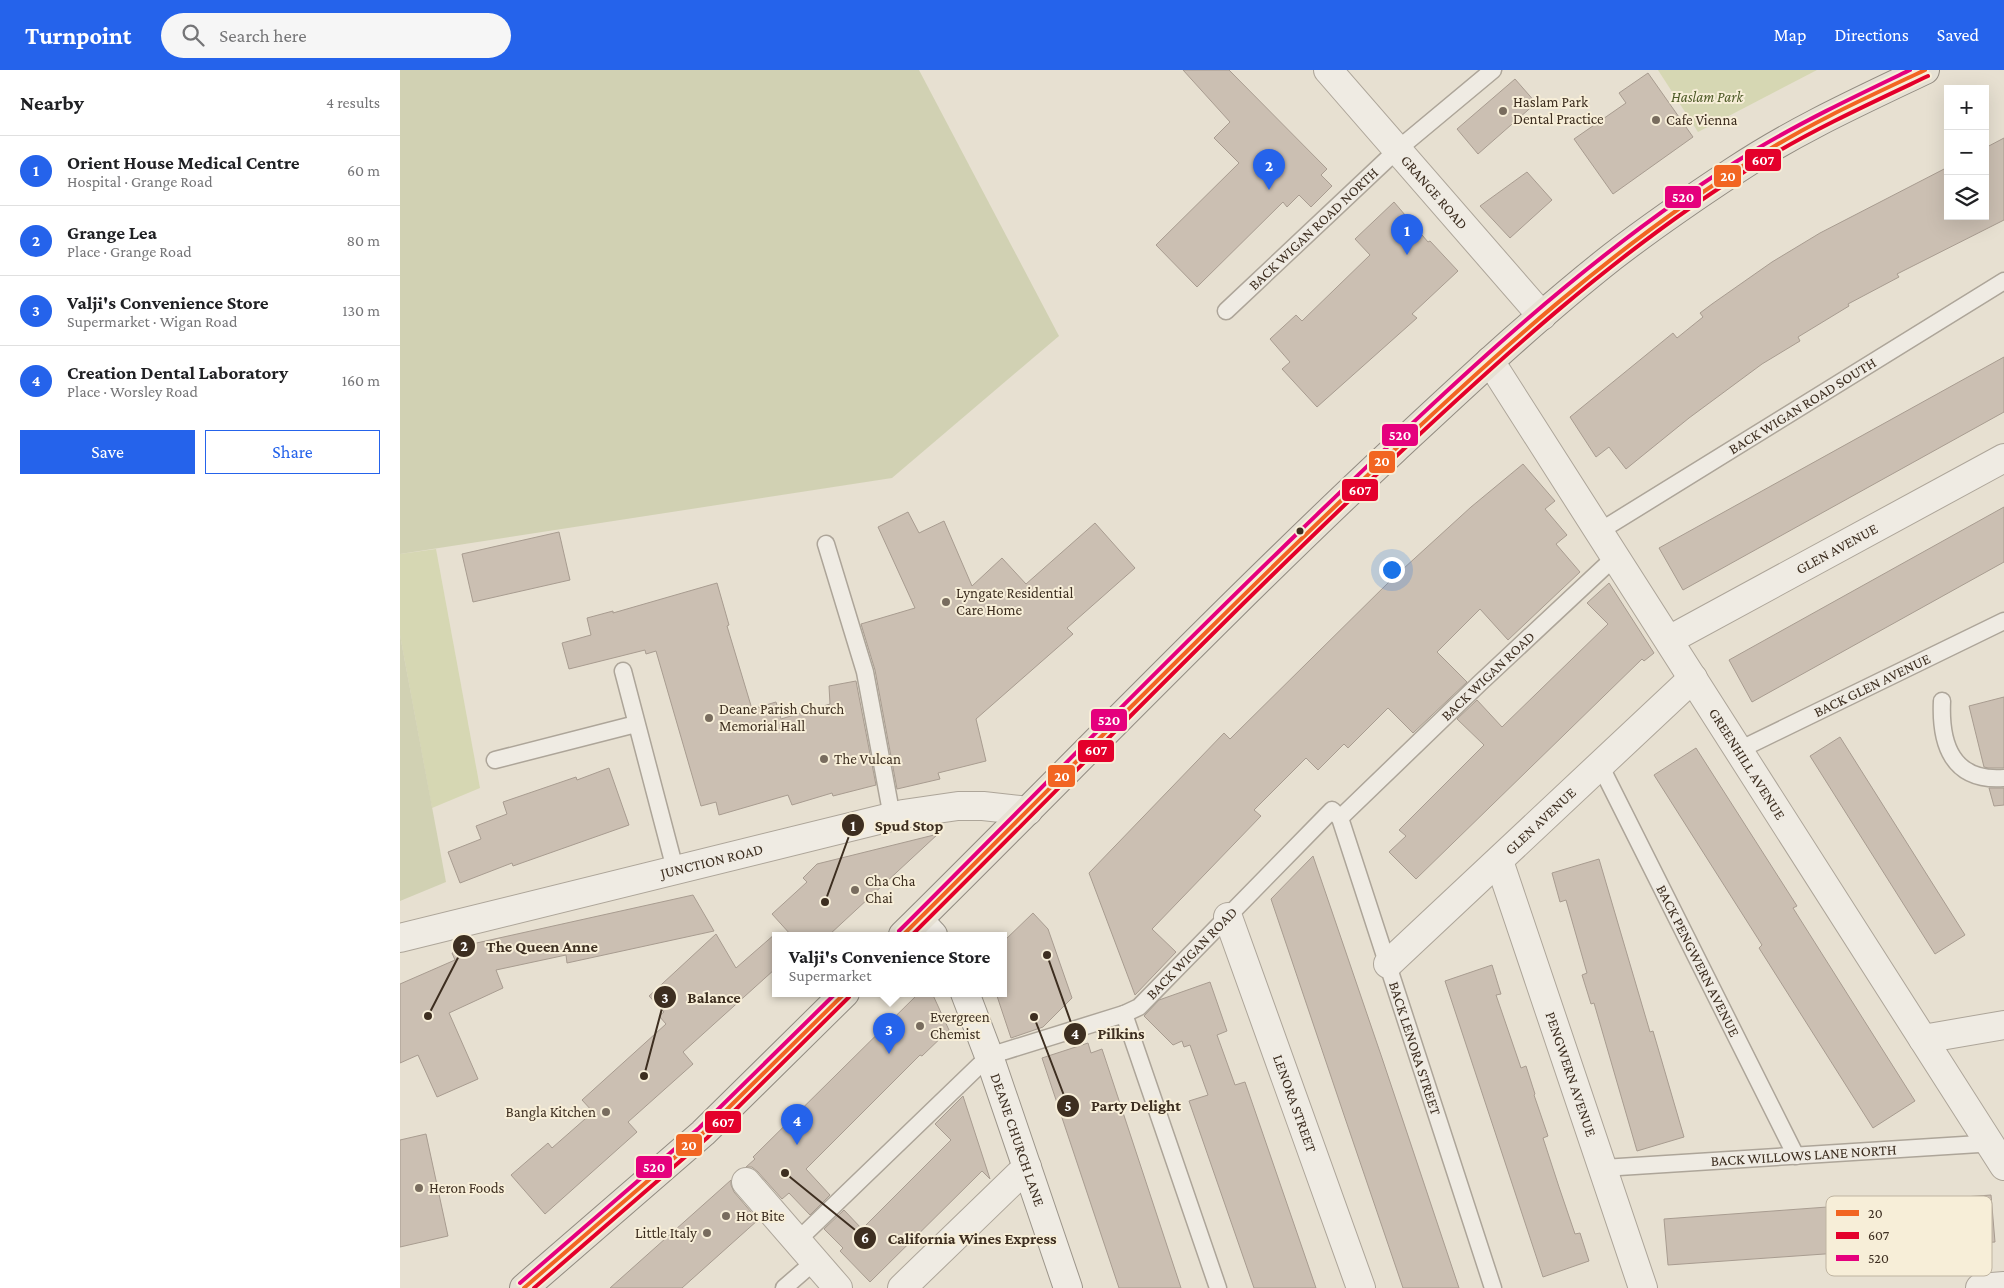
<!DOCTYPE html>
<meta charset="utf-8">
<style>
:root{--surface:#fff;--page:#f6f6f6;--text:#202124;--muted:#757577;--line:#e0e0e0;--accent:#2563eb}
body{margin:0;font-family:"Crimson Pro",serif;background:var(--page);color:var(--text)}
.controls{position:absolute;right:15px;top:15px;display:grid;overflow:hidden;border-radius:0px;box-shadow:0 5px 20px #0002}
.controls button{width:45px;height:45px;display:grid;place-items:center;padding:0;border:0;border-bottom:1px solid var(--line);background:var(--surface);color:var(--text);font:25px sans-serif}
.you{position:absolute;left:991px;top:499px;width:18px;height:18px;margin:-12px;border:4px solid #fff;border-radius:50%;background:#1a73e8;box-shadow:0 0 0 8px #1a73e833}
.badge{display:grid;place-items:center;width:32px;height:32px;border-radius:50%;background:var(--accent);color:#fff;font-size:16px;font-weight:700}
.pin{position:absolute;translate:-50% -41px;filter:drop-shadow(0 1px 2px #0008)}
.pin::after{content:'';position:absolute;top:26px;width:18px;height:15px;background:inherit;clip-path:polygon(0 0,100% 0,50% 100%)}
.popup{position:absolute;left:372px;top:862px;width:235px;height:65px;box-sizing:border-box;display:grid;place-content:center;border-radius:0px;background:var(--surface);filter:drop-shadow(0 1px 4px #0005);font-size:16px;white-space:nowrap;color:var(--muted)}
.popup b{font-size:19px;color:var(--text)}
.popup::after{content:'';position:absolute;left:50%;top:100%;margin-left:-10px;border:10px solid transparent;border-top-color:var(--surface)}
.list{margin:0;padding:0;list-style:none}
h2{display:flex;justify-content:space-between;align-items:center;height:65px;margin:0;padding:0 20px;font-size:21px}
h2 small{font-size:16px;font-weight:400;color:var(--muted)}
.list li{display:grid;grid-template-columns:32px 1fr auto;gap:15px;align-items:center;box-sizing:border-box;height:70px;padding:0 20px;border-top:1px solid var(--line)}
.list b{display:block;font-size:19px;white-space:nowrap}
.list p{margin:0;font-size:16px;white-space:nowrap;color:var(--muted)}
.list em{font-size:16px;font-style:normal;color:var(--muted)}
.actions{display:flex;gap:10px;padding:15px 20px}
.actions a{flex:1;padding:11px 0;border:1px solid var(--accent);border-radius:0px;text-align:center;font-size:18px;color:var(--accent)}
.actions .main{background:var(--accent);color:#fff}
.icon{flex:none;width:28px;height:28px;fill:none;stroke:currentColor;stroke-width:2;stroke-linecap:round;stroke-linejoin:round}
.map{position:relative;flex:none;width:1604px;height:1218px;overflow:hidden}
header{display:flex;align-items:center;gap:30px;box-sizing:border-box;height:70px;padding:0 25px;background:var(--accent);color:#fff}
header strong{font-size:24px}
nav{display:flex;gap:28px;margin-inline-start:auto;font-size:18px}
.search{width:350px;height:45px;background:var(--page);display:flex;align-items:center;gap:12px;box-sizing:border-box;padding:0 18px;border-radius:28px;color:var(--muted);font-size:19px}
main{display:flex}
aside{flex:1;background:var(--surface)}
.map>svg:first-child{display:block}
</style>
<header>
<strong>Turnpoint</strong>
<div class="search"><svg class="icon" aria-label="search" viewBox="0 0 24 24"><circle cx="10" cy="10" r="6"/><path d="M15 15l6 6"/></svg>Search here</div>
<nav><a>Map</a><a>Directions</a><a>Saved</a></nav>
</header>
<main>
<aside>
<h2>Nearby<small>4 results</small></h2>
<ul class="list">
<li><span class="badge">1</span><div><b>Orient House Medical Centre</b><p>Hospital · Grange Road</p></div><em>60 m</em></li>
<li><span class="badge">2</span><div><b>Grange Lea</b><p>Place · Grange Road</p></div><em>80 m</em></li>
<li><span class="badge">3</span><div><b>Valji's Convenience Store</b><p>Supermarket · Wigan Road</p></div><em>130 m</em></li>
<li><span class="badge">4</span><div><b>Creation Dental Laboratory</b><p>Place · Worsley Road</p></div><em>160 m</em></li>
</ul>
<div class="actions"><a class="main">Save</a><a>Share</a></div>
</aside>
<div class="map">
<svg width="1604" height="1218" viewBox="0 0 1604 1218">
<rect width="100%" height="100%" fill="#e7e0d1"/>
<g fill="#d6d7b3">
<path d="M1258,0H1417L1298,62Z"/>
<path d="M36,479L80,718L32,738L0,565V484Z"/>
</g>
<g fill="#d1d1b3">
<path d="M0,0H519L659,266L492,408L0,484Z"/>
<path d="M0,565L46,812L0,831Z"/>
</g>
<g fill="#cbbfb2" stroke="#a89c90">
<path d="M783,0H829L927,99L921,105L932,116L911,137L899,125L887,137L883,132L797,217L756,175L839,93L814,68L830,52Z"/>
<path d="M1248,3L1293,67L1213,124L1174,69L1226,33L1219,23Z"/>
<path d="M1115,9L1136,33L1078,84L1057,59Z"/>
<path d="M1604,68V150L1497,204L1499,207L1448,234L1449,236L1398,267L1400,271L1362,294L1289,348L1226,399L1209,377L1196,387L1170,347L1273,263L1277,268L1303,247L1300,243L1312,234L1372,192L1420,163L1548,97V146H1585V78Z"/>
<path d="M1127,102L1152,130L1110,168L1080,136Z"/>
<path d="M994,132L1028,172L1030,171L1058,201L1012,244L1017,248L917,337L882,299L890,292L870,269L896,245L902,251L970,185L955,169Z"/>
<path d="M1604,287V342L1283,520L1259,478Z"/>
<path d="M1123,394L1155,431L1145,439L1167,465L1156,474L1180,502L1108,570L1080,539L1037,582L1067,612L1013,663L988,638L948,678L944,674L918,700L906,688L854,740L861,746L752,859L776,882L735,925L689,803L824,663L830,669L992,509L1071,437Z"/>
<path d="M1604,437V492L1352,632L1329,590Z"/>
<path d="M508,442L519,463L544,451L572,516L602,488L626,514L695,453L735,498L667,558L673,564L576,649L586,691L538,703L540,709L497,719L475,600L461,554L515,538L478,457Z"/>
<path d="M159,462L170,510L73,532L62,484Z"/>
<path d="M317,513L329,555L327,556L352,639L376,632L381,649L430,634L429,616L456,611L476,715L433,726L432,723L392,735L388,725L319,745L316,732L301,736L256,581L246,584L245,580L169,599L162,573L191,565L187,548L213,541V543Z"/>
<path d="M1209,513L1254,583L1244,591L1242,589L1016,809L989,782L1006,766L999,760L1084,675L1057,649L1077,630L1102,657L1208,554L1187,533Z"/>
<path d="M1604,627V698H1588L1584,697L1569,636Z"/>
<path d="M1440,667L1565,865L1535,884L1410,686Z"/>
<path d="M1296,678L1397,836L1393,838L1515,1031L1473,1058L1359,878L1362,875L1254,705Z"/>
<path d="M209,698L229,755L113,796L112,793L60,813L48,782L81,769L76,756L107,744L103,732L176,707L177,710Z"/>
<path d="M1589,718H1604V735L1594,736Z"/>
<path d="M538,764L429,865H391L372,844L407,812L403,808L417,794Z"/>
<path d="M913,786L982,988L1059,1218H1003L945,1048L871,829Z"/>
<path d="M1199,789L1250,962L1253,961L1284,1067L1237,1081L1194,933L1191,934L1182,905L1187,903L1166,830L1160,832L1152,803Z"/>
<path d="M293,825L314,861L167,893L166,885L96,900L103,918L49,943L78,1009L37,1027L18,985L0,993V914L55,890L52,883L72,874Z"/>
<path d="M633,843L648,859L672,928L643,957L611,968L596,923H603V872Z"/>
<path d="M316,864L336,898L375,864V899L283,982L293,994L228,1052L237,1062L145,1144L111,1105L148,1073L152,1078L193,1042L182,1030L266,954L259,946L264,942L249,926Z"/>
<path d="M1092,895L1101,924L1096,925L1121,998L1126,996L1135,1024L1134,1025L1148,1066L1143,1068L1159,1117L1175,1164L1180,1163L1189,1191L1143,1207L1045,911Z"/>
<path d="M810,912L827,961L817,965L835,1015L845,1012L916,1218H854L789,1031L808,1025L790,975L784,977L782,971L773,975L744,946L759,930Z"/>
<path d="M519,923H532L549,960L522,986L520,985L406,1099L430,1125L410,1145L389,1123L382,1129L358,1102L352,1097H346L355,1089L353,1087Z"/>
<path d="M688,973L691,983L702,979L781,1218H719L642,988Z"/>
<path d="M563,1026L590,1109L582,1101L470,1212L440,1181L443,1178L424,1159L444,1140L462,1159L551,1070L535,1054Z"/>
<path d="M26,1064L48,1166L0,1177V1070Z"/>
<path d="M331,1110V1115L334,1122L358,1150L282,1218H210Z"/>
<path d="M1591,1125L1595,1172L1268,1195L1264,1149Z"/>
</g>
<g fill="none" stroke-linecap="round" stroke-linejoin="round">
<defs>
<g id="lane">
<path id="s1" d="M826,241L997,80L1093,0"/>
<path id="s2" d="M1200,461L1604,211"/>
<path d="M426,474L465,602L492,747"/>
<path d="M223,601L275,799"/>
<path d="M1542,631C1540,674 1552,712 1604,708"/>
<path id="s3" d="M1339,680L1604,551"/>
<path d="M95,690L236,654"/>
<path id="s4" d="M1200,695L1396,1086"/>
<path id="s5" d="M940,748L1080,613L1216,486"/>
<path d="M724,944L818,1218"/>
<path id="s6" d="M1203,1098L1595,1073"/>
<path id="s7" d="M397,1171L589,986L724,944L739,937L932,740L940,748L1093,1218"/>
<path d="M384,1218L415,1191"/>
</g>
<g id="street">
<path id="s8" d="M928,0L1142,246"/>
<path id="s9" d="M1090,291L1604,1096"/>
<path id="s10" d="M1269,570L1604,388"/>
<path id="s11" d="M1099,791L1243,1218"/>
<path id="s12" d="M828,847L961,1218"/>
<path id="s13" d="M0,868L503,744L558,736H583L628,741"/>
<path id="s14" d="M988,894L1293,608"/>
<path d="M1523,969L1604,955"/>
<path d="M346,1112L438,1218"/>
<path d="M502,1218L627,1097"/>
<path d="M1580,1218L1604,1216"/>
</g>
<g id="secondary">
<path d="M519,850L533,865"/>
<path id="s15" d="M565,923L589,986L668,1218"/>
</g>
<g id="primary">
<path d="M503,865C667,703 826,537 994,380C1065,314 1136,247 1212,187C1251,157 1293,128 1334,101C1394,61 1460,31 1525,0"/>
<path d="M124,1218L303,1063L445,923"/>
</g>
</defs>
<use href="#lane" stroke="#ada599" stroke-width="19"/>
<use href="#street" stroke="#ada599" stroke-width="30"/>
<use href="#secondary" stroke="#9c958a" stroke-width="30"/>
<use href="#primary" stroke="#928b80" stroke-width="30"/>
<use href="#lane" stroke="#efebe3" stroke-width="16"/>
<use href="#street" stroke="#efebe3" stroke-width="28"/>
<use href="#secondary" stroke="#efebe3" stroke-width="28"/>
<use href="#primary" stroke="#e6e1d4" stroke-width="28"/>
<defs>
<g id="bus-1">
<path d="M503,865C658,711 811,554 970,403C1091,288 1214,175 1357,87C1410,53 1468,27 1525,0"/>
<path d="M124,1218L303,1063L445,923"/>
</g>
<g id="bus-2">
<path d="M512,865C666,712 817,556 975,406C1096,292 1218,179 1360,92C1414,59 1471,33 1528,6"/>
<path d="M134,1218L307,1068L449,927"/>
</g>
<g id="bus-3">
<path d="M499,861C634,726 766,590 903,458C1044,322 1187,182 1355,80C1405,50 1458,25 1510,0"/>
<path d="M120,1213L299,1058L436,923"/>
</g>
</defs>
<use href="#bus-1" stroke="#f7eed8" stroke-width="8"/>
<use href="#bus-2" stroke="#f7eed8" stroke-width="8"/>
<use href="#bus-3" stroke="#f7eed8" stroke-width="8"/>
<use href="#bus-1" stroke="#f26522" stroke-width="4"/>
<use href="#bus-2" stroke="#e4002b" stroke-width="4"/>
<use href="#bus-3" stroke="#e5007d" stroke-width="4"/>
</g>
<g fill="#786c5e" stroke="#f7eed8" stroke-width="2">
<circle cx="1103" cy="41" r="5"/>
<circle cx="1256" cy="50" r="5"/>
<circle cx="546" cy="532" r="5"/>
<circle cx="309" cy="648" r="5"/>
<circle cx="424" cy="689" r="5"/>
<circle cx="455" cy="820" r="5"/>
<circle cx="520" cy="956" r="5"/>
<circle cx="206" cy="1042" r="5"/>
<circle cx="19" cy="1118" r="5"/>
<circle cx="326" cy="1146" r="5"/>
<circle cx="307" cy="1163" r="5"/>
</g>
<circle fill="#3d2e20" stroke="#f7eed8" stroke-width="2" cx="900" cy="461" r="4.5"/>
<g text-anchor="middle" stroke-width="4" stroke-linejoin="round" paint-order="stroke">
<g font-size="15" font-style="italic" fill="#4d5a26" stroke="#f7eed8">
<text x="1307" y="32">Haslam Park</text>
</g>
<g font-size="15" fill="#3d2e20" stroke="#f7eed8" text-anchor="start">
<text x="1113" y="37">Haslam Park<tspan x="1113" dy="17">Dental Practice</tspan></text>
<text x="1266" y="55">Cafe Vienna</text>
<text x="556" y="528">Lyngate Residential<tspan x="556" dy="17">Care Home</tspan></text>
<text x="319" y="644">Deane Parish Church<tspan x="319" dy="17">Memorial Hall</tspan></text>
<text x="434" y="694">The Vulcan</text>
<text x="465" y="816">Cha Cha<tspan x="465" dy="17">Chai</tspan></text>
<text x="530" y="952">Evergreen<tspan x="530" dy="17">Chemist</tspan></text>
<text x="196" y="1047" text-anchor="end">Bangla Kitchen</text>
<text x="29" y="1123">Heron Foods</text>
<text x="336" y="1151">Hot Bite</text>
<text x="297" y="1168" text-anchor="end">Little Italy</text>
</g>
<g font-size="15" fill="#3d2e20" stroke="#f7eed8">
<text dy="5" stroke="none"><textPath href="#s8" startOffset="162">GRANGE ROAD</textPath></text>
<text dy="5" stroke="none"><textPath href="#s1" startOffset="120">BACK WIGAN ROAD NORTH</textPath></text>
<text dy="5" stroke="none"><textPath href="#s2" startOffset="238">BACK WIGAN ROAD SOUTH</textPath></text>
<text dy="5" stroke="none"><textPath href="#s10" startOffset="191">GLEN AVENUE</textPath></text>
<text dy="5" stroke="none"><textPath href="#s5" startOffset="205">BACK WIGAN ROAD</textPath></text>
<text dy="5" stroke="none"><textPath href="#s3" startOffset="148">BACK GLEN AVENUE</textPath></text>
<text dy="5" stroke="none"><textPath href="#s9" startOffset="478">GREENHILL AVENUE</textPath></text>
<text dy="5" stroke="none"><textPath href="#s14" startOffset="209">GLEN AVENUE</textPath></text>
<text dy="5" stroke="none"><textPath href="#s13" startOffset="321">JUNCTION ROAD</textPath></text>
<text dy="5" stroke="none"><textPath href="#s7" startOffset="500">BACK WIGAN ROAD</textPath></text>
<text dy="5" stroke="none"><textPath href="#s4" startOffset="219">BACK PENGWERN AVENUE</textPath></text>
<text dy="5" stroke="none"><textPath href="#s7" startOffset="954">BACK LENORA STREET</textPath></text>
<text dy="5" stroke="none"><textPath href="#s11" startOffset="225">PENGWERN AVENUE</textPath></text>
<text dy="5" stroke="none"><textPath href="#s12" startOffset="198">LENORA STREET</textPath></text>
<text dy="5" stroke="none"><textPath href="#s15" startOffset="156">DEANE CHURCH LANE</textPath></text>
<text dy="5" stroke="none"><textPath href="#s6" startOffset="201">BACK WILLOWS LANE NORTH</textPath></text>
</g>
</g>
<rect x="1426" y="1126" width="166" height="80" rx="8" fill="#f7eed8" stroke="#bfb4a1" stroke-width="1"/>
<rect x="1436" y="1140" width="23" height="6" fill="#f26522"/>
<rect x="1436" y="1162" width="23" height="7" fill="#e4002b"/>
<rect x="1436" y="1185" width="23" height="6" fill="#e5007d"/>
<g font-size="14" fill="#3d2e20">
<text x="1468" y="1148">20</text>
<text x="1468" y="1170">607</text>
<text x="1468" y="1193">520</text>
</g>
<path fill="none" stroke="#3d2e20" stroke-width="2" d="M425 832L453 755M28 946L64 876M244 1006L265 927M647 885L675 964M634 947L668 1036M385 1103L465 1168"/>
<g fill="#3d2e20" stroke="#f7eed8" stroke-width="2">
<circle cx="425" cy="832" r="5"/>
<circle cx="28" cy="946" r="5"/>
<circle cx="244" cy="1006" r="5"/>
<circle cx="647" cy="885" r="5"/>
<circle cx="634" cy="947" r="5"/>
<circle cx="385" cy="1103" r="5"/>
<circle cx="453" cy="755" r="12"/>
<circle cx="64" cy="876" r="12"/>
<circle cx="265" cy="927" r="12"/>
<circle cx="675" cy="964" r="12"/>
<circle cx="668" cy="1036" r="12"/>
<circle cx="465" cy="1168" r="12"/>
</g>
<g font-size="15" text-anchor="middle" font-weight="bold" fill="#fff">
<text x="453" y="761">1</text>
<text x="64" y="881">2</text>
<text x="265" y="933">3</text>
<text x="675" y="969">4</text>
<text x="668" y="1041">5</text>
<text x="465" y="1173">6</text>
</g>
<g font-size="16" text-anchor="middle" font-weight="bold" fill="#3d2e20" stroke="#f7eed8" stroke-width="4" stroke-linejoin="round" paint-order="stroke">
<text x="509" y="761">Spud Stop</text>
<text x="142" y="882">The Queen Anne</text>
<text x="314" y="933">Balance</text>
<text x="721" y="969">Pilkins</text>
<text x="736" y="1041">Party Delight</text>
<text x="572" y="1174">California Wines Express</text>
</g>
<g stroke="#f7eed8" stroke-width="2">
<rect x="1344" y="78" width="38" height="24" rx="5" fill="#e4002b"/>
<rect x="1313" y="94" width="29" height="24" rx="5" fill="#f26522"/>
<rect x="1264" y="115" width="38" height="24" rx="5" fill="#e5007d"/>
<rect x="981" y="353" width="38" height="24" rx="5" fill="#e5007d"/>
<rect x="968" y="380" width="28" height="24" rx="5" fill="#f26522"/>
<rect x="941" y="408" width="38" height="24" rx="5" fill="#e4002b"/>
<rect x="690" y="638" width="38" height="24" rx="5" fill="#e5007d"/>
<rect x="677" y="669" width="38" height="24" rx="5" fill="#e4002b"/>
<rect x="647" y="694" width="29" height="24" rx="5" fill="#f26522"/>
<rect x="304" y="1040" width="38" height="24" rx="5" fill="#e4002b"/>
<rect x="275" y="1063" width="28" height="24" rx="5" fill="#f26522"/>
<rect x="235" y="1085" width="38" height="24" rx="5" fill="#e5007d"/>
</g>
<g font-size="14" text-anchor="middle" font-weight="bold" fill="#fff">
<text x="1363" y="95">607</text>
<text x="1328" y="111">20</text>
<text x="1283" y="132">520</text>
<text x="1000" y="370">520</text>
<text x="982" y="396">20</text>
<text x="960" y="425">607</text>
<text x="709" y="655">520</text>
<text x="696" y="685">607</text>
<text x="662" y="711">20</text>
<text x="323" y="1057">607</text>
<text x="289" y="1080">20</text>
<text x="254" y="1102">520</text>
</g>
</svg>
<div class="controls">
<button>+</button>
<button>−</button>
<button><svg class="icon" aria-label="layers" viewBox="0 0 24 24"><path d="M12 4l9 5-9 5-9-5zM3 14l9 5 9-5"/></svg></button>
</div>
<div class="you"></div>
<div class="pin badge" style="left:1007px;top:185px">1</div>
<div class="pin badge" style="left:869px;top:120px">2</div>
<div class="pin badge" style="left:489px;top:984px">3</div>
<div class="popup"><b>Valji's Convenience Store</b>Supermarket</div>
<div class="pin badge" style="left:397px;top:1075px">4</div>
</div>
</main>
